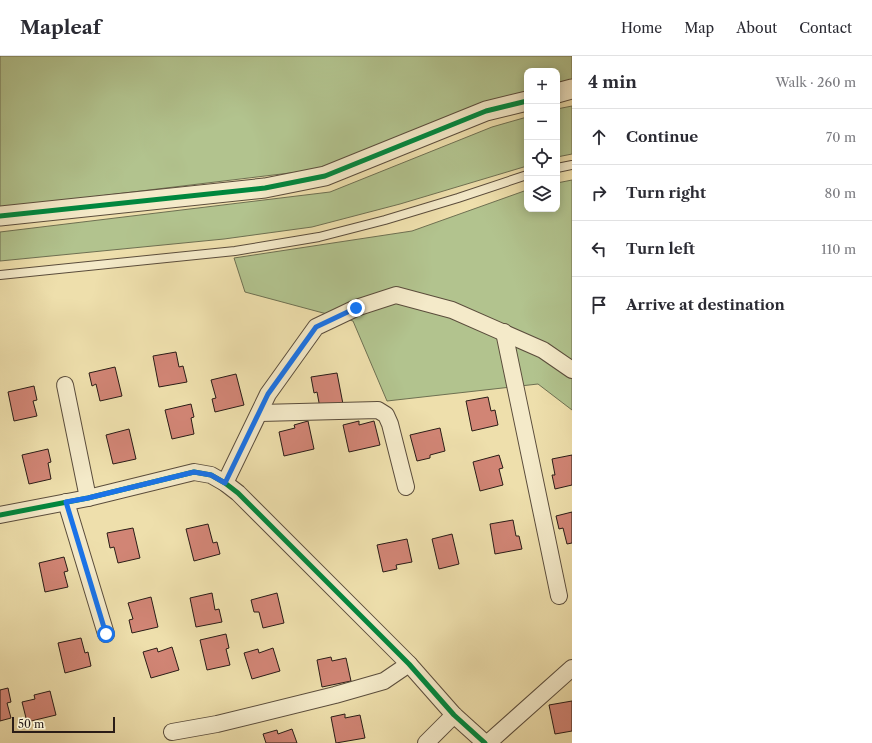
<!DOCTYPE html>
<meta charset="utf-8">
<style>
:root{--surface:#fff;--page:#f2f2f3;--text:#2b2b33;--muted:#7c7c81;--line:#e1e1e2}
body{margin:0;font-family:"Libre Caslon Text",serif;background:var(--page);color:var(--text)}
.controls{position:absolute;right:12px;top:12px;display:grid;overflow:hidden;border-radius:8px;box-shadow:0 2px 10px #0003}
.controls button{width:36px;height:36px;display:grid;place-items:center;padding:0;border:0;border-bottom:1px solid var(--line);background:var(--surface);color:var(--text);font:20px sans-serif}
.scale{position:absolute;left:12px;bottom:10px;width:103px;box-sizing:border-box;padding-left:4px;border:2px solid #2a1c17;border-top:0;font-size:11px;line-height:14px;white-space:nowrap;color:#2a1c17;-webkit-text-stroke:3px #f4eac9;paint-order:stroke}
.stop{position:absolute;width:12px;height:12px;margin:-9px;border:3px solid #1a73e8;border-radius:50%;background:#fff}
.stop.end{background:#1a73e8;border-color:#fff;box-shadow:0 1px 4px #0008}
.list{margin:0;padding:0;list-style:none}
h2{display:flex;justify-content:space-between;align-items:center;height:52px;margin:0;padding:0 16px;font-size:17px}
h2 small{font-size:13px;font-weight:400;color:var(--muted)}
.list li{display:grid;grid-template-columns:26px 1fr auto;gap:12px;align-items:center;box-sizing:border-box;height:56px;padding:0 16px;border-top:1px solid var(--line)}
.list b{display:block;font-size:15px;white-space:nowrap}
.list em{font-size:13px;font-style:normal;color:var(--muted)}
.icon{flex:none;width:22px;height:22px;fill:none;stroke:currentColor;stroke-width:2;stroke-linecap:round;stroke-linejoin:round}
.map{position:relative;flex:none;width:572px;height:687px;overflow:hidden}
header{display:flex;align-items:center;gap:24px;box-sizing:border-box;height:56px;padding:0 20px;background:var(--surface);border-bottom:1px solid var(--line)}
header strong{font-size:19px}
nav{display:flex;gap:22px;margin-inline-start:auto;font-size:14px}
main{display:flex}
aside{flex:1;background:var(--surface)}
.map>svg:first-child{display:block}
</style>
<header>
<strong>Mapleaf</strong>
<nav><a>Home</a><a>Map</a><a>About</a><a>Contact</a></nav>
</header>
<main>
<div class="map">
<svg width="572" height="687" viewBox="0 0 572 687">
<rect width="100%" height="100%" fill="#eedfac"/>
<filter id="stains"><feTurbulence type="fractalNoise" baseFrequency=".005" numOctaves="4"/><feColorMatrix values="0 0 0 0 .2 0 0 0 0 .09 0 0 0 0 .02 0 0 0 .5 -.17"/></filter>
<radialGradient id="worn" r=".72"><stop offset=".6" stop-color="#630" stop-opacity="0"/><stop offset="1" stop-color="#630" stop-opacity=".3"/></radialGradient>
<g fill="#b2c38e" stroke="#6e7052">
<path d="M0,0H572V26L557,29V15H527V37L323,113L0,152Z"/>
<path d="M572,50V98L557,101V53Z"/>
<path d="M527,61V110L400,148L312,171L224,183L0,205V176L330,136L492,71Z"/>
<path d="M572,124V354L538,328L387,345L353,265L245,236L234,202L412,175L527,134V153H557V127Z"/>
</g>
<g fill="#d18575" stroke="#2a1c17">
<path d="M176,296L179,311L183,310L187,326L159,331L153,300Z"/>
<path d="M115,311L122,340L100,345L96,328L92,330L89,317Z"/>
<path d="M337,317L343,348L320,352L317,336L314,337L311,321Z"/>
<path d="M236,318L244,349L215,356L212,343L216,342L211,324Z"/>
<path d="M34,330L37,344L33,345L37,360L14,365L8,336Z"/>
<path d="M488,341L491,355L495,354L498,369L472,375L466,345Z"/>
<path d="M191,348L194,361L191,362L194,378L172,383L165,354Z"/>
<path d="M308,365L314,393L284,400L279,376L295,372L294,369Z"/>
<path d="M359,365V369L374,365L380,389L349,396L343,369Z"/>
<path d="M440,372L445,395L430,399V402L417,405L410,379Z"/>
<path d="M129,373L136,403L113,408L106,379Z"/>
<path d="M48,393L51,406L48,407L51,423L29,428L22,399Z"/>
<path d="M499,399L503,412L499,413L503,429L480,435L473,406Z"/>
<path d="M572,399V429L555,433L552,419H555L552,403Z"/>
<path d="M572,456V487L567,488L563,472L559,473L556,460Z"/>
<path d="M513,464L516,480H519L522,493L495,498L490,468Z"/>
<path d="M208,468L213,487L217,486L220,498L194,505L186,473Z"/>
<path d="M133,472L140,502L118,507L114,491L110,492L107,477Z"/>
<path d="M452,478L459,508L439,513L432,483Z"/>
<path d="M407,483L412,506L396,509L397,513L383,516L377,489Z"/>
<path d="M64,501L68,515L64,516L68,531L45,536L39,507Z"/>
<path d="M212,537L215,554L219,553L222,566L196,571L190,542Z"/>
<path d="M277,537L284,567L263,572L259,556H254L251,544Z"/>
<path d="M151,541L158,571L132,577L129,564L133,563L128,547Z"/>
<path d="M226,578L229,592L226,593L230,609L207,614L200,584Z"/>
<path d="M81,582L85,597L88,596L91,610L65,617L58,587Z"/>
<path d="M172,591L179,614L151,622L143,596L157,592L158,596Z"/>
<path d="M273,592L280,615L252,623L244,597L258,593L259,597Z"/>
<path d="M331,601L332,605L346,602L351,625L322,631L317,604Z"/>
<path d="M8,632L11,646L7,647L11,662L0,665V634Z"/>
<path d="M50,635L56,659L27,666L22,646L35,643L34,639Z"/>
<path d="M572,645V675L555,678L549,649Z"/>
<path d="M345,658V662L360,659L365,682L336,687L331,661Z"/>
<path d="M292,673L297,687H266L263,678L277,674L278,678Z"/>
</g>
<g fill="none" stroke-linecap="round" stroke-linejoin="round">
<defs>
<g id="service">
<path d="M557,112L572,109"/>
<path d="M0,219L235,195L319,181L385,164L458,142L527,119"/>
</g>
<g id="minor">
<path d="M504,276L559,540"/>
<path d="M65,329L88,442"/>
<path d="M260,357L378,354L386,359L390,368L406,431"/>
<path d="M225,427L268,338L316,271L356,252L396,239L452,254L543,294L572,314"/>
<path d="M66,446L106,578"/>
<path d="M0,459L88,442L194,416L211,419L225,427L238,437L409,608L454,659L485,687"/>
<path d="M172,676L217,668L335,639L384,625L409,608"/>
<path d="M426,687L454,659"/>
<path d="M488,687L572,612"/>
</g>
<g id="tertiary">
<path d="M557,37L572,33"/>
<path d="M0,160L265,132L325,120L486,55L527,45"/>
</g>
</defs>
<use href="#service" stroke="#5b4d3c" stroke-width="10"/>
<use href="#minor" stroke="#5b4d3c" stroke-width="18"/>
<use href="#tertiary" stroke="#5b4d3c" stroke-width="21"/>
<use href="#service" stroke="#f4eac9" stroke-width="8"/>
<use href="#minor" stroke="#f4eac9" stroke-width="16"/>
<use href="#tertiary" stroke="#f4eac9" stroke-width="19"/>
<defs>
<g id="cycleway">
<path d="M0,160L265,132L325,120L486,55L527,45"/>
<path d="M0,459L88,442L194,416L211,419L225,427L238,437L409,608L454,659L485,687"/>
</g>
</defs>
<use href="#cycleway" stroke="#f4eac9" stroke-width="8"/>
<use href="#cycleway" stroke="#00873e" stroke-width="5"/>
</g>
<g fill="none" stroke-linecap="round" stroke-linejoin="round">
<path stroke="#1a73e8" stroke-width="5" d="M106,578L66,446L88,442L194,416L211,419L225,427L268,338L316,271L356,252"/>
</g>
<rect width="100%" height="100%" filter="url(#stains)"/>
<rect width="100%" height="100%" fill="url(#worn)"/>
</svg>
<div class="controls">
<button>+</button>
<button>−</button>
<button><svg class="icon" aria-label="locate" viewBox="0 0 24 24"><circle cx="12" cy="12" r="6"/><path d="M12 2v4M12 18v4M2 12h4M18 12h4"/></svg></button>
<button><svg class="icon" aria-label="layers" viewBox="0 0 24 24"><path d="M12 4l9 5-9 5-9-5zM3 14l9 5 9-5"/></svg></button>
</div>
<div class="scale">50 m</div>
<div class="stop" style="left:106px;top:578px"></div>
<div class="stop end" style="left:356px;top:252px"></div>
</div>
<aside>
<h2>4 min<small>Walk · 260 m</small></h2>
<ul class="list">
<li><svg class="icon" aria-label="ahead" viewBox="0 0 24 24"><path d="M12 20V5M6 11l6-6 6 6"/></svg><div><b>Continue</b></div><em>70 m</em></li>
<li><svg class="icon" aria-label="right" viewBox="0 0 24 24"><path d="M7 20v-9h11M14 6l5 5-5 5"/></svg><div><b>Turn right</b></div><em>80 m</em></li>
<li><svg class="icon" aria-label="left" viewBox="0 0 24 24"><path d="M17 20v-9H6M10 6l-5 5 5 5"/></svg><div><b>Turn left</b></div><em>110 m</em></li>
<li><svg class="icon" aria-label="arrive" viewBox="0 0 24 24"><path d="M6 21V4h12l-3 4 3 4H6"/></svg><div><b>Arrive at destination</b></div></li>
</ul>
</aside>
</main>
